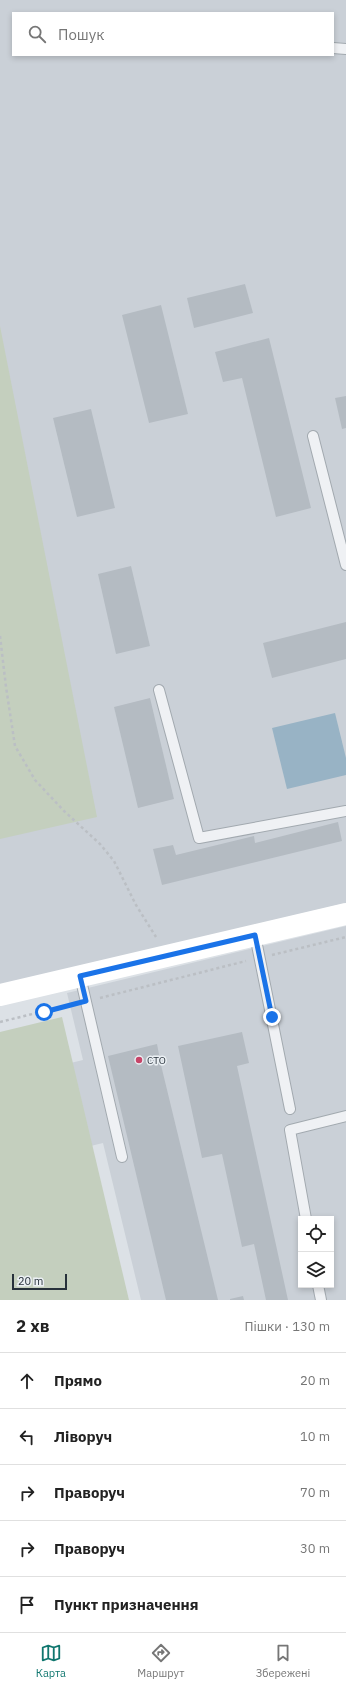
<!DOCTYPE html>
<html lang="uk">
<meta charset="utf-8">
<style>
:root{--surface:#fff;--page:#f2f2f2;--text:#222;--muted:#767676;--line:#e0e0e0;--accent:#0f766e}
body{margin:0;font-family:"IBM Plex Sans",sans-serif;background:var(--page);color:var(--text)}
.controls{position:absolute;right:12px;bottom:12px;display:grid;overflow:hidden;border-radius:0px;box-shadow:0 2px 6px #0003}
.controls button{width:36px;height:36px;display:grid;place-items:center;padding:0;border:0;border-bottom:1px solid var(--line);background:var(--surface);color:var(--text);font:20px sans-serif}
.scale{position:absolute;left:12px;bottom:10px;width:55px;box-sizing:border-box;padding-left:4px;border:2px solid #27313b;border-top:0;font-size:11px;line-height:14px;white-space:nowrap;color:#27313b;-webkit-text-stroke:3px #ebf0f4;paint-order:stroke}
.stop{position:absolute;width:12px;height:12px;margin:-9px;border:3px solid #1a73e8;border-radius:50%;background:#fff}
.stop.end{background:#1a73e8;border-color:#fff;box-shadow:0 1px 4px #0008}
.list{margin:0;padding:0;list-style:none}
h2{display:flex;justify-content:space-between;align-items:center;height:52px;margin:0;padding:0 16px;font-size:17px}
h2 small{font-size:13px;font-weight:400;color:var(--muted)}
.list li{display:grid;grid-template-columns:26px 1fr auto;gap:12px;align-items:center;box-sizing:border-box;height:56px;padding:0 16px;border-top:1px solid var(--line)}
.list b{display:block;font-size:15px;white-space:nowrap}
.list em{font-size:13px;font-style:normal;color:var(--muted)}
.icon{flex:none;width:22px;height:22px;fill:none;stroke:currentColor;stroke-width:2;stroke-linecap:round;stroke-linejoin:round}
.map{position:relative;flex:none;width:346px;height:1300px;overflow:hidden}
.search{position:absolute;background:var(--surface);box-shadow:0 2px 6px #0003;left:12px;right:12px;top:12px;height:44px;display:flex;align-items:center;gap:10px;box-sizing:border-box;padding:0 14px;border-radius:0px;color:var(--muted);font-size:15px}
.sheet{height:332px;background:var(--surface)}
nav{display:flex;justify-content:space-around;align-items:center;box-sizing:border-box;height:56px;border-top:1px solid var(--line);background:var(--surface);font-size:11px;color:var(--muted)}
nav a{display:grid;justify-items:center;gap:2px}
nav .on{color:var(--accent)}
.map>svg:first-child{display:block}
</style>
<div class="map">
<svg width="346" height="1300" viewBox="0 0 346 1300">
<rect width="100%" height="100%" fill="#dce1e6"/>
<g fill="#cad0d7" fill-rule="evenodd">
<path d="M0,0H346V903L0,986ZM13,13H333V55H13Z"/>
<path d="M346,926V1300H141L103,1143L20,1163L0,1080L83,1060L67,993ZM301,1219H331V1285H301Z"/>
</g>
<g fill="#c4cfbe">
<path d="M0,326L97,817L0,839Z"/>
<path d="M62,1017L129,1300H0V1032Z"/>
</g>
<path fill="#98b3c5" d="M335,713L346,758V775L287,789L272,728Z"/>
<g fill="#b4bbc2">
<path d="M245,284L253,313L194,328L187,298Z"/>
<path d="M161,305L188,414L149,423L122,315Z"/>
<path d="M269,338L311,508L276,517L242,378L223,382L215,352Z"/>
<path d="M346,396V428L342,429L335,398Z"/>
<path d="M91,409L115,508L77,517L53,418Z"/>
<path d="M131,566L150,646L116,654L98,574Z"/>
<path d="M346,622V659L272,678L263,643Z"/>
<path d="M150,698L174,799L138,808L114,707Z"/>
<path d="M338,822L342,841L162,885L153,849L173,845L176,855L254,836L255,843Z"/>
<path d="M242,1032L249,1063L237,1066L288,1300H266L254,1244L242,1247L222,1154L202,1158L178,1046Z"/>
<path d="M157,1044L161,1065L218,1300H166L113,1077L108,1056Z"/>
<path d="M243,1296L244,1300H230V1299Z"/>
</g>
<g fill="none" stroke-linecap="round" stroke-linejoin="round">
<defs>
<g id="lane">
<path d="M333,48L346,49"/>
<path d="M313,436L346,565"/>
<path d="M159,690L199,838L346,811"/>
<path d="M255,935L290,1109"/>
<path d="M80,976L122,1157"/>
<path d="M306,1219L290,1130L346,1116"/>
<path d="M318,1285L321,1300"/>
</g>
</defs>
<use href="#lane" stroke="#a2a9af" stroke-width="12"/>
<g stroke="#bbbfc4" stroke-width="2.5" stroke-dasharray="3 3" stroke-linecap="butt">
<path d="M0,636L6,687L15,746L35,780L64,811L100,844L114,861L136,905L156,937"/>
<path d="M272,955L346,937"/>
<path d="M100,998L246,961"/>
<path d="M0,1022L73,1004"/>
</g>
<use href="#lane" stroke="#eff1f4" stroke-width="10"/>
<path stroke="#fff" stroke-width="22" d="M0,995L346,914"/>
</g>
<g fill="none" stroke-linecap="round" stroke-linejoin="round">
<path stroke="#1a73e8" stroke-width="5" d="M44,1012L86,1001L80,976L255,935L272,1017"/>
</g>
<circle fill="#c74568" stroke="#ebf0f4" stroke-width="1.5" cx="139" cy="1060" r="4"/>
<g text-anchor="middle" stroke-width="3" stroke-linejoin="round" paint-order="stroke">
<g font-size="10" fill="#27313b" stroke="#ebf0f4" text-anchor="start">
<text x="147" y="1064">СТО</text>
</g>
</g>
</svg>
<div class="controls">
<button><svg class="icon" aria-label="locate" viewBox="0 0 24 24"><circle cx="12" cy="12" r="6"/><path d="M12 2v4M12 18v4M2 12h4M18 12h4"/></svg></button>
<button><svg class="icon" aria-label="layers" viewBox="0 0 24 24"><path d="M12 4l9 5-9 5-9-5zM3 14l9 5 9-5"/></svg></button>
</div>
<div class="scale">20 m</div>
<div class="stop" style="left:44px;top:1012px"></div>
<div class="stop end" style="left:272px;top:1017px"></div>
<div class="search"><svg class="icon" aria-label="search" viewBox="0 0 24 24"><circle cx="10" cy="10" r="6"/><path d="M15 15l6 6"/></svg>Пошук</div>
</div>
<section class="sheet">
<h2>2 хв<small>Пішки · 130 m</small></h2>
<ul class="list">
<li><svg class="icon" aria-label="ahead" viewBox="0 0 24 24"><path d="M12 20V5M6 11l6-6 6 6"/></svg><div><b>Прямо</b></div><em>20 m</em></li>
<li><svg class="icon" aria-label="left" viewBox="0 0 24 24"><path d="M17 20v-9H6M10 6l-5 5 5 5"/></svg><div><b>Ліворуч</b></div><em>10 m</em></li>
<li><svg class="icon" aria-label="right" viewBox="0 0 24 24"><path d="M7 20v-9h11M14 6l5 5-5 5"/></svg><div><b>Праворуч</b></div><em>70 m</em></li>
<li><svg class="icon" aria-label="right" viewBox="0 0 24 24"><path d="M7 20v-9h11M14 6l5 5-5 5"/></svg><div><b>Праворуч</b></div><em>30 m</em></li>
<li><svg class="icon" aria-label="arrive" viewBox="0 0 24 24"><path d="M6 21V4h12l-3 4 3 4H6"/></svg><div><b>Пункт призначення</b></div></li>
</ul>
</section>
<nav>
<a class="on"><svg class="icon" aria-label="map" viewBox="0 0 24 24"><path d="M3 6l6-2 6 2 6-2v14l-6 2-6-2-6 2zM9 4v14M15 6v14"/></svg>Карта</a>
<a><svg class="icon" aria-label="directions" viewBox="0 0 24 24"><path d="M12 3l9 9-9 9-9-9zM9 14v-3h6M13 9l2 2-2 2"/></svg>Маршрут</a>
<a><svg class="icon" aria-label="saved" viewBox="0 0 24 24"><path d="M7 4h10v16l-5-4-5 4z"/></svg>Збережені</a>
</nav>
